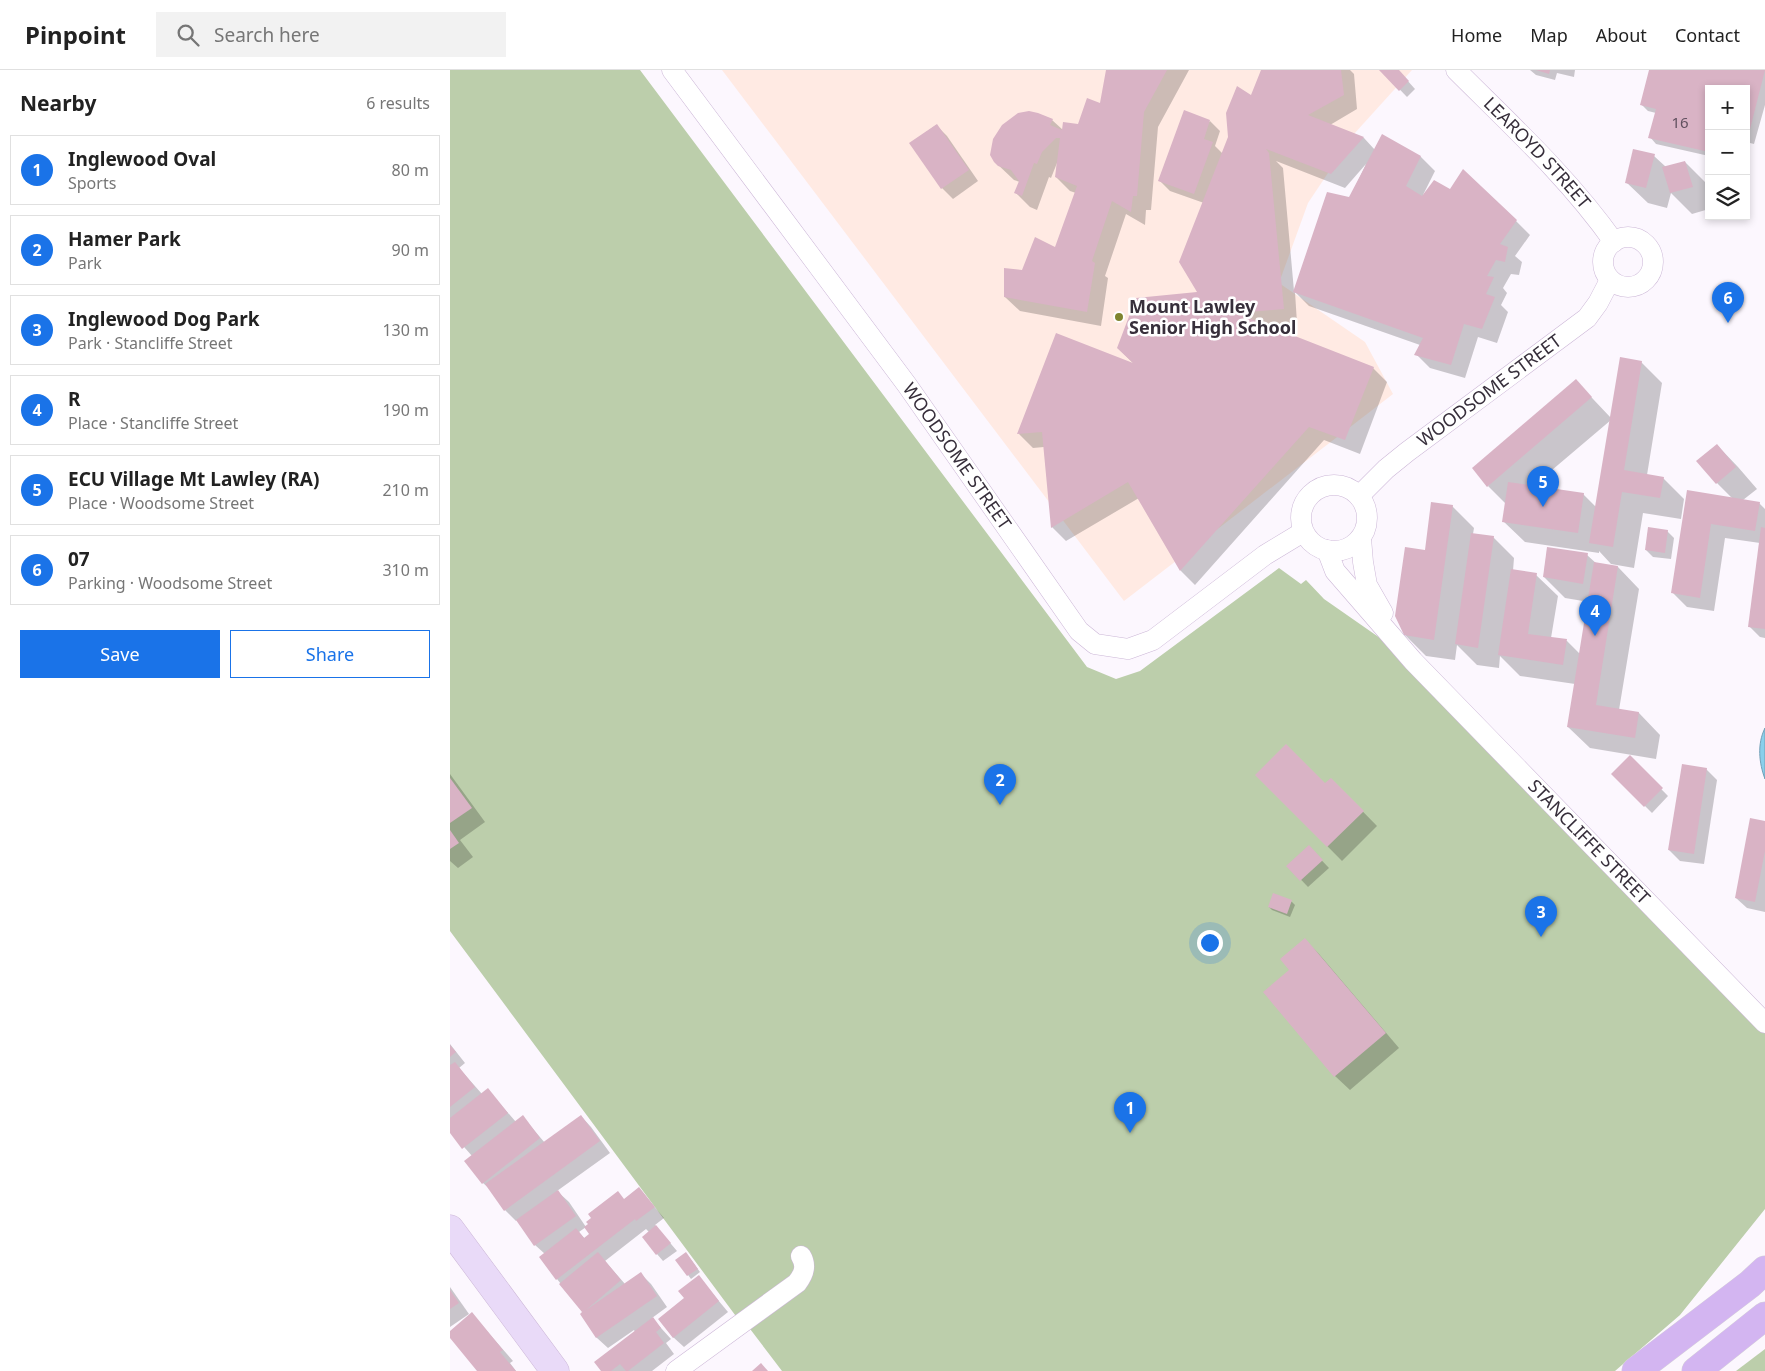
<!DOCTYPE html>
<meta charset="utf-8">
<style>
:root{--surface:#fff;--page:#f2f2f2;--text:#222;--muted:#767676;--line:#e0e0e0;--accent:#1a73e8}
body{margin:0;font-family:"Noto Sans",sans-serif;background:var(--page);color:var(--text)}
.controls{position:absolute;right:15px;top:15px;display:grid;overflow:hidden;border-radius:0px;box-shadow:0 2px 8px #0003}
.controls button{width:45px;height:45px;display:grid;place-items:center;padding:0;border:0;border-bottom:1px solid var(--line);background:var(--surface);color:var(--text);font:25px sans-serif}
.you{position:absolute;left:759px;top:872px;width:18px;height:18px;margin:-12px;border:4px solid #fff;border-radius:50%;background:#1a73e8;box-shadow:0 0 0 8px #1a73e833}
.badge{display:grid;place-items:center;width:32px;height:32px;border-radius:50%;background:var(--accent);color:#fff;font-size:16px;font-weight:700}
.pin{position:absolute;translate:-50% -41px;filter:drop-shadow(0 1px 2px #0008)}
.pin::after{content:'';position:absolute;top:26px;width:18px;height:15px;background:inherit;clip-path:polygon(0 0,100% 0,50% 100%)}
.list{margin:0;padding:0;list-style:none}
h2{display:flex;justify-content:space-between;align-items:center;height:65px;margin:0;padding:0 20px;font-size:21px}
h2 small{font-size:16px;font-weight:400;color:var(--muted)}
.list li{display:grid;grid-template-columns:32px 1fr auto;gap:15px;align-items:center;box-sizing:border-box;height:70px;margin:0 10px 10px;padding:0 10px;border:1px solid var(--line);border-radius:0px}
.list b{display:block;font-size:19px;white-space:nowrap}
.list p{margin:0;font-size:16px;white-space:nowrap;color:var(--muted)}
.list em{font-size:16px;font-style:normal;color:var(--muted)}
.actions{display:flex;gap:10px;padding:15px 20px}
.actions a{flex:1;padding:11px 0;border:1px solid var(--accent);border-radius:0px;text-align:center;font-size:18px;color:var(--accent)}
.actions .main{background:var(--accent);color:#fff}
.icon{flex:none;width:28px;height:28px;fill:none;stroke:currentColor;stroke-width:2;stroke-linecap:round;stroke-linejoin:round}
.map{position:relative;flex:none;width:1315px;height:1301px;overflow:hidden}
header{display:flex;align-items:center;gap:30px;box-sizing:border-box;height:70px;padding:0 25px;background:var(--surface);border-bottom:1px solid var(--line)}
header strong{font-size:24px}
nav{display:flex;gap:28px;margin-inline-start:auto;font-size:18px}
.search{width:350px;height:45px;background:var(--page);display:flex;align-items:center;gap:12px;box-sizing:border-box;padding:0 18px;border-radius:0px;color:var(--muted);font-size:19px}
main{display:flex}
aside{flex:1;background:var(--surface)}
.map>svg:first-child{display:block}
</style>
<header>
<strong>Pinpoint</strong>
<div class="search"><svg class="icon" aria-label="search" viewBox="0 0 24 24"><circle cx="10" cy="10" r="6"/><path d="M15 15l6 6"/></svg>Search here</div>
<nav><a>Home</a><a>Map</a><a>About</a><a>Contact</a></nav>
</header>
<main>
<aside>
<h2>Nearby<small>6 results</small></h2>
<ul class="list">
<li><span class="badge">1</span><div><b>Inglewood Oval</b><p>Sports</p></div><em>80 m</em></li>
<li><span class="badge">2</span><div><b>Hamer Park</b><p>Park</p></div><em>90 m</em></li>
<li><span class="badge">3</span><div><b>Inglewood Dog Park</b><p>Park · Stancliffe Street</p></div><em>130 m</em></li>
<li><span class="badge">4</span><div><b>R</b><p>Place · Stancliffe Street</p></div><em>190 m</em></li>
<li><span class="badge">5</span><div><b>ECU Village Mt Lawley (RA)</b><p>Place · Woodsome Street</p></div><em>210 m</em></li>
<li><span class="badge">6</span><div><b>07</b><p>Parking · Woodsome Street</p></div><em>310 m</em></li>
</ul>
<div class="actions"><a class="main">Save</a><a>Share</a></div>
</aside>
<div class="map">
<svg width="1315" height="1301" viewBox="0 0 1315 1301">
<rect width="100%" height="100%" fill="#fcf7fe"/>
<path fill="#ffeae3" d="M272,0H962L904,64L858,133L829,213L915,272L943,324L674,531Z"/>
<g fill="#bcceab">
<path d="M0,0H190L637,597L666,609L690,601L829,498L851,514L856,510L874,529L963,591L1315,959V1139L1230,1245L1165,1301H332L294,1251L291,1253L0,861Z"/>
<path d="M1315,1279V1301H1286Z"/>
</g>
<path fill="#8acfeb" stroke="#719fb6" d="M1315,658V709C1309,693 1307,674 1315,658Z"/>
<g fill="#0003" fill-rule="evenodd">
<path d="M657,0H739L708,57L701,140H696L695,155L676,144L655,206L658,208L651,256L570,241L555,227L573,201L606,179L626,123L620,121L606,107L607,93L601,108L599,107L587,140L580,137L566,123L570,112L564,110L545,92L602,50L613,60L629,55L651,34Z"/>
<path d="M812,0H900L904,4L907,39L880,55L914,68L925,80L932,66L971,87L985,101L973,125H974L1066,151L1080,165L1065,186L1072,192L1069,205L1061,204L1053,218L1057,223L1051,235L1058,242L1047,273L1028,267L1015,308L980,298L966,284L970,275L859,236L845,222L847,253L814,256L923,298L937,312L910,384L874,370L745,515L731,501L689,428L616,471L602,457L594,377L583,378L569,364L607,265L685,295L668,278L749,223L754,133L720,121L710,111L760,51L770,61L765,76L773,84L801,27ZM826,91L895,118L916,94L900,128L844,221L833,98Z"/>
<path d="M931,0H948L965,19L957,27Z"/>
<path d="M1080,0H1125L1124,7L1107,3L1105,10L1086,5Z"/>
<path d="M1200,0H1315V35L1304,74L1296,72V19H1259V86L1206,74L1200,67L1206,43L1198,41L1191,34Z"/>
<path d="M486,55L497,66L528,111L503,129L492,118L461,73Z"/>
<path d="M1204,86L1216,97L1235,92L1256,113L1259,122V139L1242,144L1221,123L1217,138L1198,133L1176,112Z"/>
<path d="M1191,292L1212,313L1197,405L1213,408L1234,429L1231,449L1193,443L1184,498L1161,494L1149,481V483L1075,472L1053,451L1056,434L1038,416L1126,311L1161,348ZM1161,350L1146,437L1133,424L1082,417Z"/>
<path d="M1267,375L1288,397L1307,419L1293,430L1309,433L1315,439V568L1310,567L1299,556L1310,473L1275,468L1264,541L1237,537L1223,523L1238,422L1282,428L1267,413Z"/>
<path d="M1002,436L1024,458L1023,464L1043,467L1064,488L1063,501L1086,505L1108,526L1101,568L1117,571L1130,584L1139,532L1115,528L1094,507L1137,485L1147,494L1168,497L1189,519L1169,640L1189,643L1210,665L1206,689L1140,678L1118,657L1125,614L1070,606L1050,586L1049,598L1027,595L1007,575L1005,590L976,586L955,565L976,481Z"/>
<path d="M1217,461L1224,468L1221,489L1203,487L1196,480Z"/>
<path d="M1180,687L1218,726L1202,743L1163,704Z"/>
<path d="M1256,699L1267,710L1254,794L1230,791L1219,780Z"/>
<path d="M0,704L35,752L10,770L23,787L8,798L0,791Z"/>
<path d="M807,705L876,715L881,709L927,756L892,791Z"/>
<path d="M1315,752V842L1297,838L1286,828Z"/>
<path d="M859,777L879,798L858,817L838,796Z"/>
<path d="M824,824L842,832L845,835L840,847L822,840L819,837Z"/>
<path d="M855,870L869,884L949,978L900,1020L885,1006L814,922L841,900Z"/>
<path d="M0,974L15,993L9,998L32,1024L38,1020L66,1052L73,1047L95,1073L131,1046L141,1057L160,1083L107,1121L119,1132L136,1157L189,1119L214,1148L205,1155L227,1181L213,1191L207,1184L199,1162L196,1159L155,1191L175,1214L191,1204L201,1214L217,1237L202,1248L221,1269L216,1273L224,1284L202,1301H153L185,1262L184,1260L158,1278L147,1268L131,1244L134,1243L107,1209L95,1184L85,1175L67,1150L66,1151L55,1140L43,1122L33,1113L22,1086L0,1061ZM136,1157L141,1164L135,1169L129,1162Z"/>
<path d="M239,1187L250,1202L241,1209L227,1190Z"/>
<path d="M248,1206L278,1242L234,1277L223,1267L236,1229Z"/>
<path d="M0,1217L19,1244L0,1257Z"/>
<path d="M22,1244L63,1291L60,1293L66,1301H29L0,1266V1262Z"/>
</g>
<g fill="#d9b3c5">
<path d="M656,0H717L694,42L687,126H683L681,142L662,131L642,191L645,193L637,242L554,227V198L572,200L585,167L605,177L627,116L605,107L610,68H606L592,82L587,94L584,93L572,126L564,123L569,111L561,100L548,96L544,92L540,85L543,69L552,55L568,43L579,41L588,43L603,49L600,55L612,60L613,52L628,54L637,28L650,33Z"/>
<path d="M811,0H891L894,25L858,45L914,67L881,104L816,79L819,83L834,239L786,243L924,297L895,370L859,357L730,501L678,412L601,458L592,362L567,364L606,263L683,293L667,278L686,228L747,222L729,192L778,67L776,43L787,16L801,25Z"/>
<path d="M929,0H949L959,11L949,21Z"/>
<path d="M1086,0H1100L1099,4Z"/>
<path d="M1199,0H1315L1297,71L1296,19H1259V82L1198,68L1206,39L1190,35Z"/>
<path d="M734,40L760,50L754,69L763,72L744,124L708,111Z"/>
<path d="M487,54L519,100L491,119L459,73Z"/>
<path d="M932,64L971,86L956,116L972,126L984,110L1000,119L1013,99L1067,150L1050,174L1058,177L1055,192L1046,190L1037,206L1044,207L1036,224L1045,227L1032,259L1014,254L1001,295L964,285L973,268L843,222L877,122L899,127Z"/>
<path d="M1183,79L1205,84L1196,118L1175,113Z"/>
<path d="M1235,91L1243,117L1220,123L1212,97Z"/>
<path d="M1170,287L1192,291L1174,400L1214,407L1210,428L1172,422L1163,477L1139,473Z"/>
<path d="M1126,309L1142,327L1037,417L1022,398Z"/>
<path d="M1267,374L1286,397L1266,414L1246,391Z"/>
<path d="M1058,412L1134,423L1128,463L1052,452Z"/>
<path d="M1237,420L1310,432L1305,461L1261,454L1250,528L1221,523Z"/>
<path d="M981,432L1003,435L984,570L954,565L945,546L955,477L975,480Z"/>
<path d="M1198,457L1218,460L1215,483L1195,480Z"/>
<path d="M1311,457L1315,458V559L1298,557Z"/>
<path d="M1021,463L1044,466L1028,578L1005,574Z"/>
<path d="M1097,477L1138,483L1133,514L1093,507Z"/>
<path d="M1144,492L1168,496L1146,635L1189,642L1185,668L1117,657Z"/>
<path d="M1061,499L1087,503L1078,564L1117,569L1113,595L1048,585Z"/>
<path d="M836,674L875,713L881,708L914,741L877,777L805,705Z"/>
<path d="M1180,685L1213,718L1194,737L1161,704Z"/>
<path d="M1232,694L1257,698L1244,784L1218,780Z"/>
<path d="M0,708L22,738L0,753Z"/>
<path d="M1300,748L1315,751V781L1305,832L1285,828Z"/>
<path d="M0,760L9,773L0,779Z"/>
<path d="M859,775L873,790L850,811L836,796Z"/>
<path d="M823,823L842,830L837,844L818,837Z"/>
<path d="M855,868L936,963L884,1007L813,922L839,900L830,889Z"/>
<path d="M0,975L6,982L0,987Z"/>
<path d="M5,992L25,1017L0,1037V995Z"/>
<path d="M38,1018L58,1043L12,1079L0,1063V1048Z"/>
<path d="M73,1045L90,1068L32,1114L14,1091Z"/>
<path d="M131,1045L150,1071L54,1141L35,1114Z"/>
<path d="M189,1117L205,1137L186,1151L185,1149L106,1210L89,1187L126,1158L134,1168L139,1164L134,1157L138,1154L136,1152L141,1148L138,1144L168,1121L174,1129Z"/>
<path d="M108,1120L126,1146L84,1176L66,1150Z"/>
<path d="M206,1155L221,1173L206,1185L192,1167Z"/>
<path d="M148,1182L171,1210L136,1240L191,1202L207,1226L146,1268L130,1244L132,1242L109,1214Z"/>
<path d="M236,1182L248,1199L237,1206L225,1190Z"/>
<path d="M249,1205L269,1231L223,1268L208,1249L234,1228L228,1221Z"/>
<path d="M0,1220L9,1233L0,1239Z"/>
<path d="M22,1242L53,1280L50,1282L66,1301H27L0,1268V1261Z"/>
<path d="M203,1247L211,1258L206,1262L214,1273L178,1301H176L170,1294L161,1301H151L144,1292Z"/>
<path d="M311,1293L318,1301H302Z"/>
</g>
<g fill="none" stroke-linecap="round" stroke-linejoin="round">
<defs>
<g id="minor">
<path id="s1" d="M222,0L457,315L629,561L645,574L678,579L703,570L815,485L853,462"/>
<path id="s2" d="M1006,0C1061,55 1119,108 1164,172"/>
<circle cx="1178" cy="192" r="25"/>
<circle cx="884" cy="448" r="33"/>
<path id="s3" d="M909,426L936,399L957,382L1137,248L1148,233L1160,210"/>
<path d="M911,468L913,492L917,515L933,543"/>
<path id="s4" d="M877,480L885,501L963,591L1315,953"/>
<path d="M226,1301L347,1213C354,1204 357,1196 351,1186"/>
</g>
<path id="secondary" d="M0,1159L105,1301"/>
<g id="primary">
<path d="M1186,1301L1300,1214L1315,1200"/>
<path d="M1246,1301L1315,1246"/>
</g>
</defs>
<use href="#minor" stroke="#ccb7d7" stroke-width="21"/>
<use href="#secondary" stroke="#ccb7d7" stroke-width="29"/>
<use href="#primary" stroke="#d7d5d8" stroke-width="29"/>
<use href="#minor" stroke="#fff" stroke-width="20"/>
<use href="#secondary" stroke="#e9daf8" stroke-width="28"/>
<use href="#primary" stroke="#d3b5f1" stroke-width="28"/>
</g>
<circle fill="#7f842f" stroke="#fff" stroke-width="2" cx="669" cy="247" r="5"/>
<g text-anchor="middle" stroke-width="5" stroke-linejoin="round" paint-order="stroke">
<g font-size="15" fill="#60505e">
<text x="1230" y="58">16</text>
</g>
<g font-size="18" fill="#372f3b" stroke="#fff">
<text dy="6" stroke="none"><textPath href="#s2" startOffset="116">LEAROYD STREET</textPath></text>
<text dy="6" stroke="none"><textPath href="#s3" startOffset="168">WOODSOME STREET</textPath></text>
<text dy="6" stroke="none"><textPath href="#s1" startOffset="480">WOODSOME STREET</textPath></text>
<text dy="6" stroke="none"><textPath href="#s4" startOffset="394">STANCLIFFE STREET</textPath></text>
</g>
<g font-size="18" font-weight="bold" fill="#372f3b" stroke="#fff" text-anchor="start">
<text x="679" y="243">Mount Lawley<tspan x="679" dy="21">Senior High School</tspan></text>
</g>
</g>
</svg>
<div class="controls">
<button>+</button>
<button>−</button>
<button><svg class="icon" aria-label="layers" viewBox="0 0 24 24"><path d="M12 4l9 5-9 5-9-5zM3 14l9 5 9-5"/></svg></button>
</div>
<div class="you"></div>
<div class="pin badge" style="left:680px;top:1063px">1</div>
<div class="pin badge" style="left:550px;top:735px">2</div>
<div class="pin badge" style="left:1091px;top:867px">3</div>
<div class="pin badge" style="left:1145px;top:566px">4</div>
<div class="pin badge" style="left:1093px;top:437px">5</div>
<div class="pin badge" style="left:1278px;top:253px">6</div>
</div>
</main>
